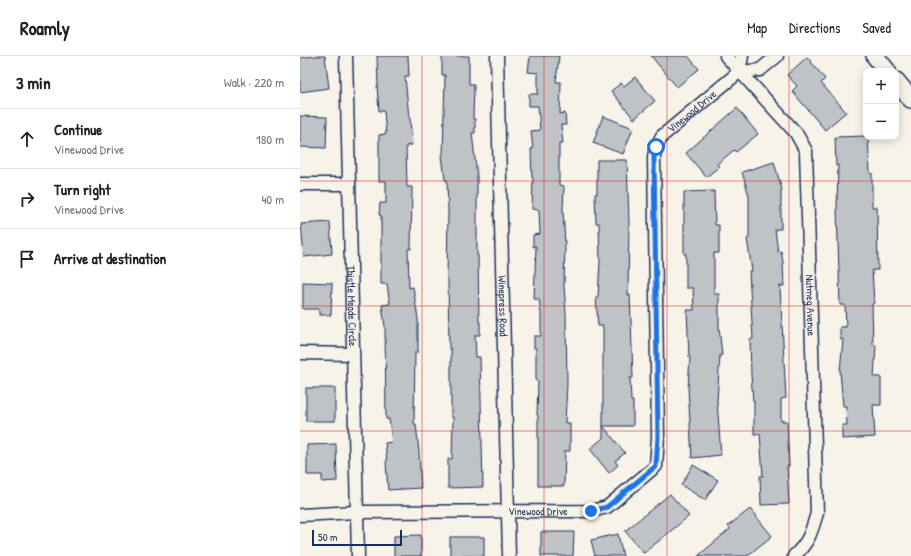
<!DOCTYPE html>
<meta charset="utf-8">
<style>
:root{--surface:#fff;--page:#f2f2f2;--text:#202124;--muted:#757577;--line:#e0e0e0}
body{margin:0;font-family:"Patrick Hand",sans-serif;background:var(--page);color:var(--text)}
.controls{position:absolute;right:12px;top:12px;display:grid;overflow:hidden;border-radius:8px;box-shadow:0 2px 10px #0003}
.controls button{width:36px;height:36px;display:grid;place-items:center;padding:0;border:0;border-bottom:1px solid var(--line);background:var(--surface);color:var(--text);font:20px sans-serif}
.scale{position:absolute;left:12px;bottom:10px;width:90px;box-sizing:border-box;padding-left:4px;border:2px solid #1b2f5e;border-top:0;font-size:11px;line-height:14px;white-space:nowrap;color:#1b2f5e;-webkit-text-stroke:3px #f7f3e8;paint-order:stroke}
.stop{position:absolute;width:12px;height:12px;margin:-9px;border:3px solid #1a73e8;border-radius:50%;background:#fff}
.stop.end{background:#1a73e8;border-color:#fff;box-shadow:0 1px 4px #0008}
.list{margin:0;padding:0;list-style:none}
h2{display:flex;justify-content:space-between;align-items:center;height:52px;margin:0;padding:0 16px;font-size:17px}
h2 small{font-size:13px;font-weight:400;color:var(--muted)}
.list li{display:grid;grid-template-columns:26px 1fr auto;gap:12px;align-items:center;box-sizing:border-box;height:60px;padding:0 16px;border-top:1px solid var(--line)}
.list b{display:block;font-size:15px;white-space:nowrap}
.list p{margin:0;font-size:13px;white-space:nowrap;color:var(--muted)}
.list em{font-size:13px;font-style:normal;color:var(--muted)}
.icon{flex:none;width:22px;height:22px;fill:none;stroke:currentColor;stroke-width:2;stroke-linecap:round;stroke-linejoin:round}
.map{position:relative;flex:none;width:611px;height:500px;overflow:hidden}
header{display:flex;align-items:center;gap:24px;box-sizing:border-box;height:56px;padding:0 20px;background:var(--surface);border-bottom:1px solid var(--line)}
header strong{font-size:19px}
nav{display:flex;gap:22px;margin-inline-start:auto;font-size:14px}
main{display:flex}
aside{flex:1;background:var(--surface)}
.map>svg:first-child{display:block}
</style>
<header>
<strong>Roamly</strong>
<nav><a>Map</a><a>Directions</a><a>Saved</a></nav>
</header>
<main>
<aside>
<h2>3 min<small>Walk · 220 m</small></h2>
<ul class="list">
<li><svg class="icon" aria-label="ahead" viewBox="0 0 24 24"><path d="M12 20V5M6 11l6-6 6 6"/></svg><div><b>Continue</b><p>Vinewood Drive</p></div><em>180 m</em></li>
<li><svg class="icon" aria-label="right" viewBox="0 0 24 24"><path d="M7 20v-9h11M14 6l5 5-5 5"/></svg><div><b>Turn right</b><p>Vinewood Drive</p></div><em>40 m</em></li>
<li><svg class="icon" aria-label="arrive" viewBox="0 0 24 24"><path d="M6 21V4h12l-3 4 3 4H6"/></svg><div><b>Arrive at destination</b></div></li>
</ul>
</aside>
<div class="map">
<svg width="611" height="500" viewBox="0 0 611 500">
<rect width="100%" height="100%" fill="#f7f3e8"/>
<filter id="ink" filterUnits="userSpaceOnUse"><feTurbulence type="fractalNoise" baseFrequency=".025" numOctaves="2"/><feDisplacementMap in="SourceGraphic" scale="8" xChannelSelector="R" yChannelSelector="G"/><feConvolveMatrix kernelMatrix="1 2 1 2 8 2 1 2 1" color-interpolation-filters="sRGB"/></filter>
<g filter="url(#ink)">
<g fill="#c0c3c5" stroke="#1b2f5e">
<path d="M15,0H25L29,32L0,36V2Z"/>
<path d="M77,0H108L109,20H105L109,62H110L112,89L106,90L107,131H112L111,193H108L109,232L113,231L118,263V296H115L114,368H116L119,396L121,432L88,434L86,406L87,405L85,387L92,386L89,363H86L85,271L82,249L90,248L87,228H81V159H79L80,147H86V125H79V79L86,78L84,55H79L77,30H78Z"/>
<path d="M142,0H169V28H174L173,63H175V77H172L177,120V199H178L179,267L180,266V279H175L176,301H180L183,431L148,432V403H152L153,361L151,360V293H149L148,224H147L148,156L147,124H145L142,99L143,98L145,19H142Z"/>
<path d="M230,0H259L256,26H261L260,58L265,57L266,69H261L263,87H259V129L264,130L263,154L265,188L264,230L266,257L267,328L265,367H270V395H265L264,430H238V359H237L238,325H236V292H234V280H241V258L239,243H234L236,190L233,191V179L240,178L239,154L232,153L233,122H232L231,93H233L231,75L240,74L238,50H229V38H238V17L228,16Z"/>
<path d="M351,0H388L399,13L377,31Z"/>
<path d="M507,1L525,23L521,27L546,56L525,74L492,35L497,30L487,19Z"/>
<path d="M335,21L355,45L334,63L311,35L321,27L324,30Z"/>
<path d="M437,52L458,78L436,96L434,94L417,108L419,111L406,121L386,97Z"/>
<path d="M0,60L27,61L26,92L0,91Z"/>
<path d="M303,60L333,72L323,98L293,87Z"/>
<path d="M566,80V81H568L570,117H572V151H577L578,214H572L574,247L572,248L573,289H576L574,321H581V349H573L575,381L542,383V369H547L546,350H543L540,315L543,283H540V271H546L545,249H540L537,153L538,109L536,110L535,81Z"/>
<path d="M297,104H327L329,166L328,239H330L331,263L333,322H330L331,345H333V370H303V270H298L296,241H298L300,206L299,167H296L295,138H297Z"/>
<path d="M474,106L482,134H481V173H475L478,196L481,195L483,206L484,230H480L486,342L481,343V365H487L489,410H487L489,448L461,449L460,420H463L460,378H454V345H453L451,319L450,283H453L449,215H452L447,183L449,182V140L442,116Z"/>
<path d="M414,135L415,169H419V197H414V238H419V271L422,299H420L417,345L421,399L392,402L388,332L390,301H389L387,254H394L393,232H386V198H384V136Z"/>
<path d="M30,166L32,198L4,201L1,168Z"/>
<path d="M3,226L32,227L31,259H19V253H3Z"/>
<rect x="6" y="332" width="29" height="33"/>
<path d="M303,370L325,397L315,405L318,409L309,417L290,393L303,382Z"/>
<path d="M36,388L37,425L22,426V419H7V389Z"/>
<path d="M393,409L418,424L405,444L381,429Z"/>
<path d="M370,438L389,460L344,497L325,475Z"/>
<path d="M450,453L472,480L447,500H398L430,473L428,470Z"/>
<path d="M241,476H274L273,500H241Z"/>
<path d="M318,478L323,500H295L291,484Z"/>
<path d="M121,479V500H94V480Z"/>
<rect x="150" y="481" width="34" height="19"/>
</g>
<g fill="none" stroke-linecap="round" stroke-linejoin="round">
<defs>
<g id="minor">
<path id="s1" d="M46,0L58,500"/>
<path id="s2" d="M197,0L209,500"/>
<path id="s3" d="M426,0L496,77L506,95L517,457C511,477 509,486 494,500"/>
<path d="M439,16L442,0"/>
<path d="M0,128H49"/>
<path d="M0,297L52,298"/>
<path id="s4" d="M1,459L56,456L291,455L307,451L356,410L358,381L354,101L356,91L362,80L439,16L460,14L477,0"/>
</g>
<g id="secondary">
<path d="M575,0L587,15"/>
<path d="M596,25L611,43"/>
</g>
</defs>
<use href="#minor" stroke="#1b2f5e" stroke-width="15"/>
<use href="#secondary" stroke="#1b2f5e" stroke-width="20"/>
<use href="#minor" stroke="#f7f3e8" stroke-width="12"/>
<use href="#secondary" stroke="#f7f3e8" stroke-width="17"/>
</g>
</g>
<g fill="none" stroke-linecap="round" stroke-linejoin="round" filter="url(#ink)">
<path stroke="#1a73e8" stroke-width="5" d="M291,455L307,451L356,410L358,381L354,101L356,91"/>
</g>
<path fill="none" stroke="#d62828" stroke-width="1" stroke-opacity="0.55" d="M122,0V500M244,0V500M367,0V500M489,0V500M0,125H611M0,250H611M0,375H611"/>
<g text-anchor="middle" stroke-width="3" stroke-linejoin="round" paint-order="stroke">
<g font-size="11" fill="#1b2f5e" stroke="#f7f3e8">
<text dy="4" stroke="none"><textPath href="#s4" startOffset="741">Vinewood Drive</textPath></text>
<text dy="4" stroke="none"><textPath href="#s3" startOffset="279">Nutmeg Avenue</textPath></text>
<text dy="4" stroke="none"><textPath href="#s1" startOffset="250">Thistle Meade Circle</textPath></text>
<text dy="4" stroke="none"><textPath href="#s2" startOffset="250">Winepress Road</textPath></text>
<text dy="4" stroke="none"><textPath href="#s4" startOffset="237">Vinewood Drive</textPath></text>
</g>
</g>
</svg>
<div class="controls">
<button>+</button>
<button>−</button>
</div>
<div class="scale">50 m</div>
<div class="stop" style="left:356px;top:91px"></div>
<div class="stop end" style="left:291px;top:455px"></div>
</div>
</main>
